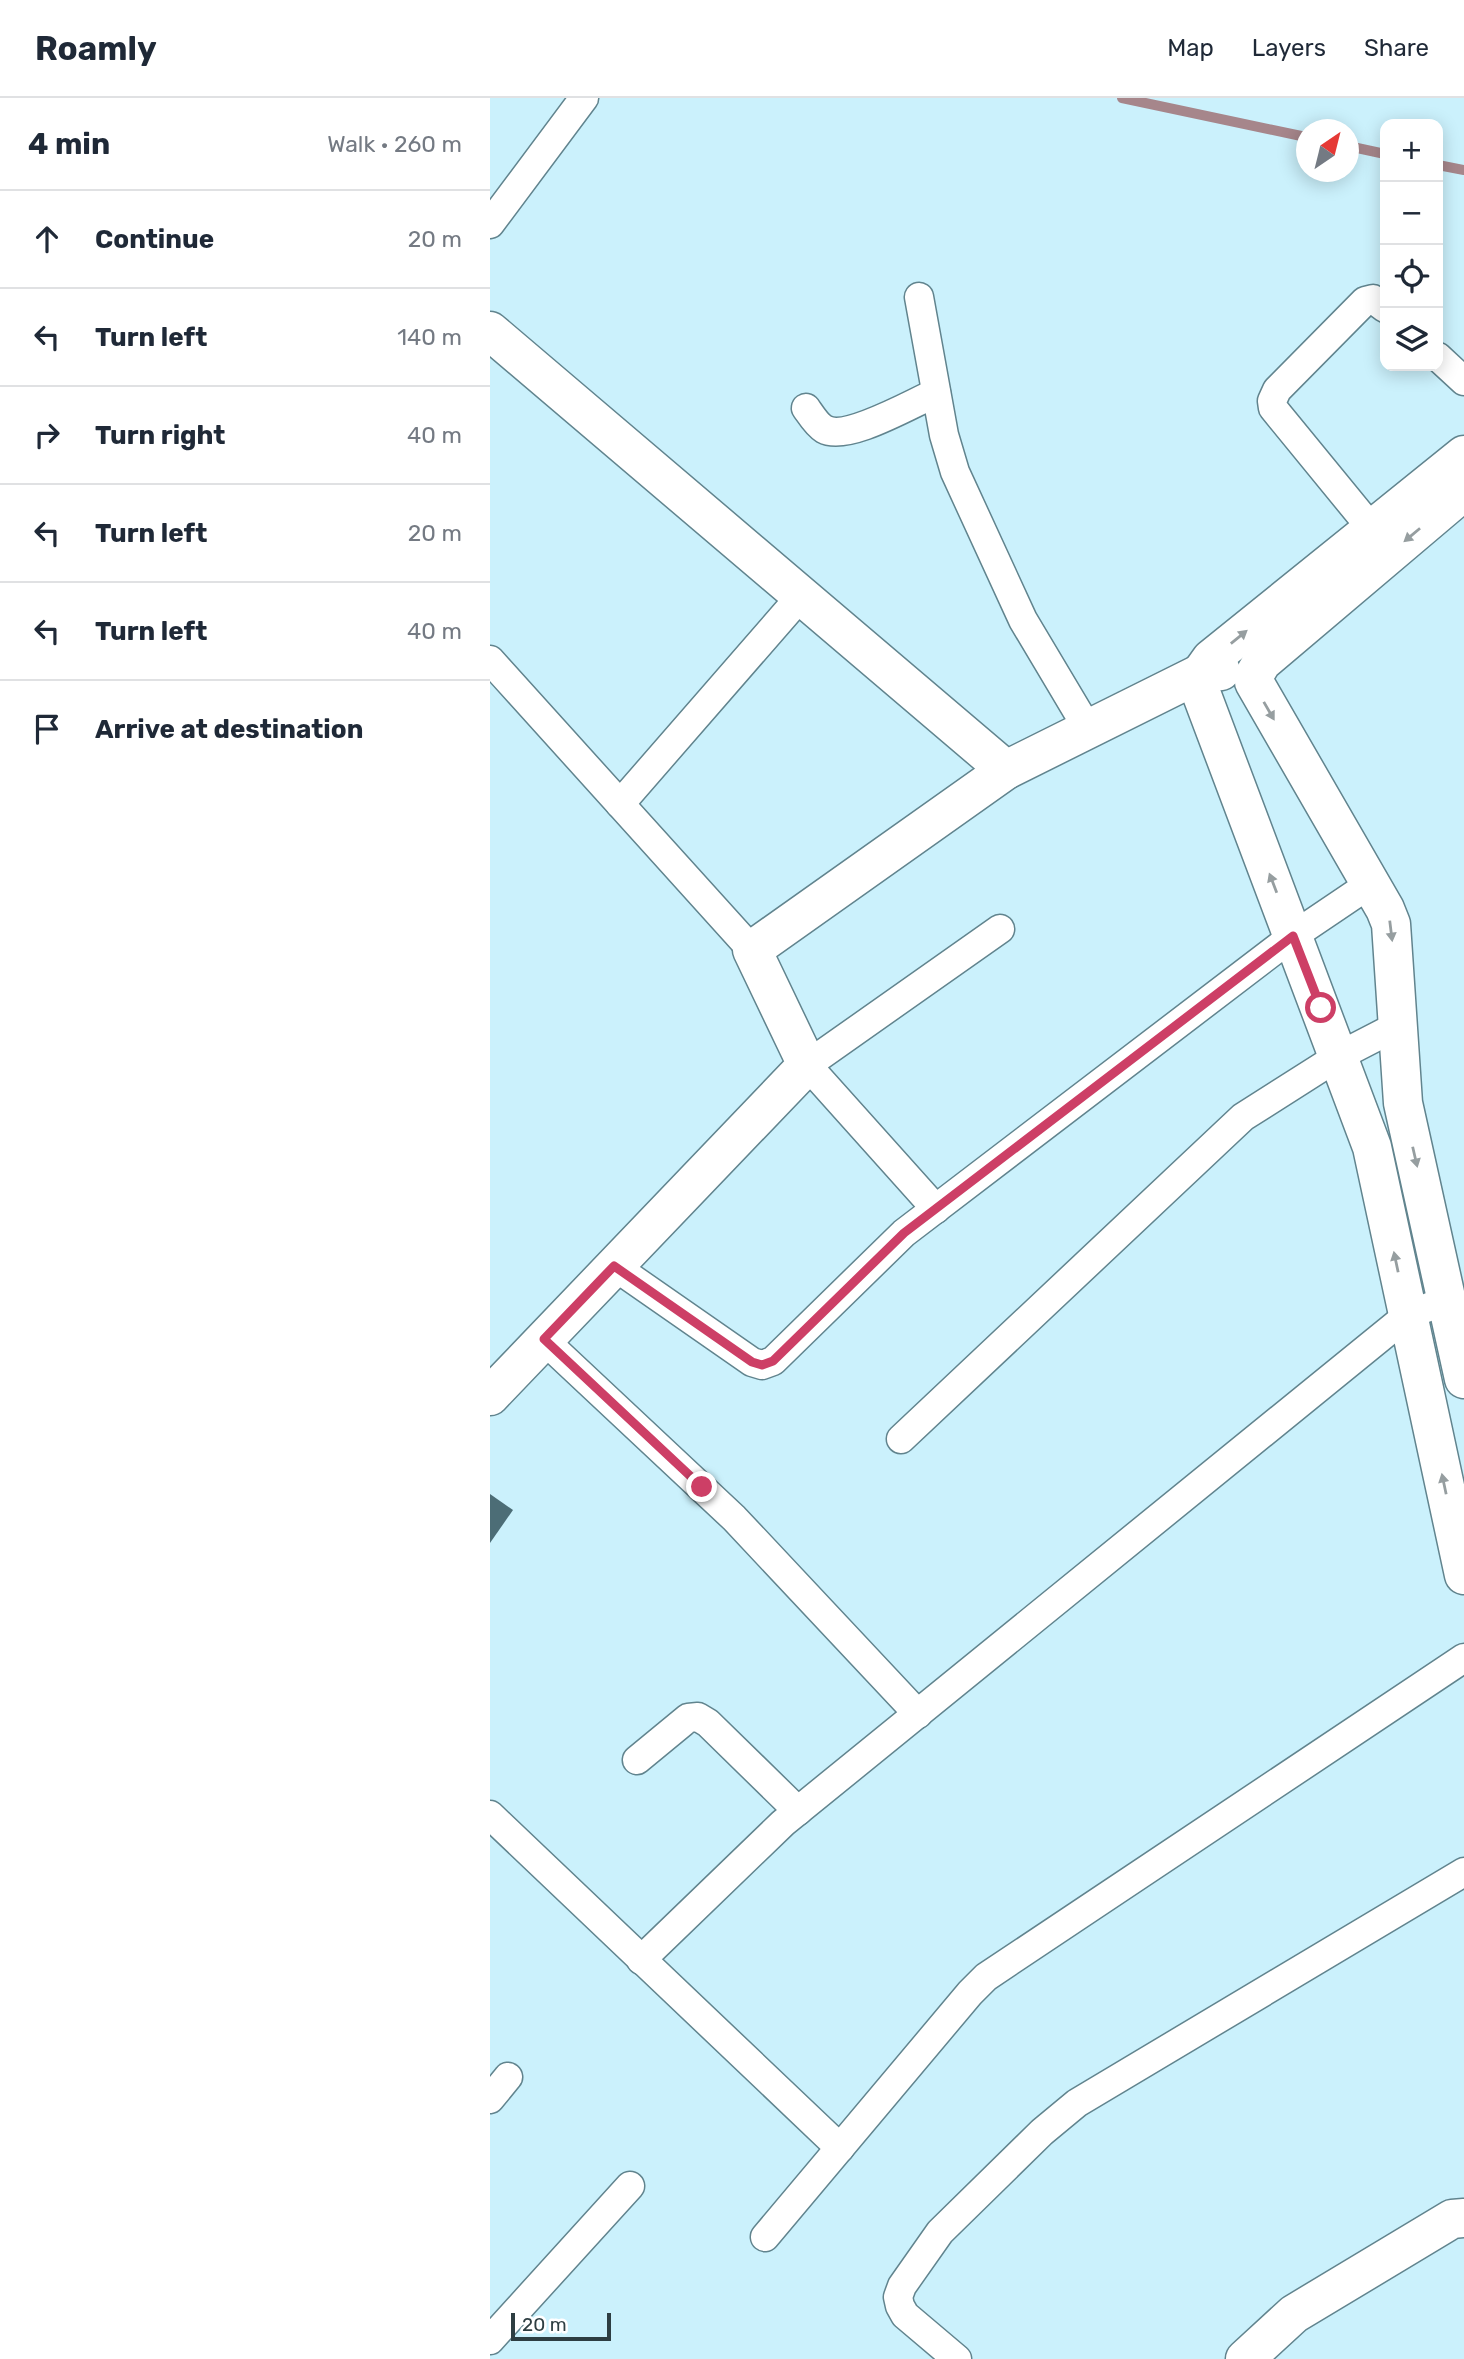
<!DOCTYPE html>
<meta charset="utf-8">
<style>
:root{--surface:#fff;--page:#f2f2f3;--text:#1f2937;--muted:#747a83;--line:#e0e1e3}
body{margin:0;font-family:Rubik,sans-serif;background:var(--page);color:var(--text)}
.controls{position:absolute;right:21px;top:21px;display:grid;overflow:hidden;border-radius:14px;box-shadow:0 4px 18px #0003}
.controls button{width:63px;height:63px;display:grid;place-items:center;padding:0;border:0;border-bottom:2px solid var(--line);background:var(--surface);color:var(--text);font:35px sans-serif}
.compass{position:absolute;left:806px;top:21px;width:63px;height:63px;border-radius:50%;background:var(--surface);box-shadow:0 4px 18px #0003;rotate:35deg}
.scale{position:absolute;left:21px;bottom:18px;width:100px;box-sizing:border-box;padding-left:7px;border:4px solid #2e3e42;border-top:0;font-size:19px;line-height:24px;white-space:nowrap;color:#2e3e42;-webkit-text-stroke:5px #fff;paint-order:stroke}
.stop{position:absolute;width:21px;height:21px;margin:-16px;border:5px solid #cd3f66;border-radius:50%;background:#fff}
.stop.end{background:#cd3f66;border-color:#fff;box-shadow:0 2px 7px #0008}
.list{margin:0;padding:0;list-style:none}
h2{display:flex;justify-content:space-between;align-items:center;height:91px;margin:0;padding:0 28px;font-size:30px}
h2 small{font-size:23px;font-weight:400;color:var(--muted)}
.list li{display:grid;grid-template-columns:46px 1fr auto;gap:21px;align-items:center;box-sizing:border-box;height:98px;padding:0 28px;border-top:2px solid var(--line)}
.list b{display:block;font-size:26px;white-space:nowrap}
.list em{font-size:23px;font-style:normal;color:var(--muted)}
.icon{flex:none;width:38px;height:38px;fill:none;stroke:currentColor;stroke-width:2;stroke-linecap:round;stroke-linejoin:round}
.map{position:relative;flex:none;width:974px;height:2261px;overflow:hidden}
header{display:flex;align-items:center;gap:42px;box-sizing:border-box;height:98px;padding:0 35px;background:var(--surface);border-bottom:2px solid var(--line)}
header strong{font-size:33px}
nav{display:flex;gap:38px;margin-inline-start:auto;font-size:24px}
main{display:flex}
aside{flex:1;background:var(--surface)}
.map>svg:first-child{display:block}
</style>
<header>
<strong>Roamly</strong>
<nav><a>Map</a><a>Layers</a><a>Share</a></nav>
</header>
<main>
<aside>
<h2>4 min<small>Walk · 260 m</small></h2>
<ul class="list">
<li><svg class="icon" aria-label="ahead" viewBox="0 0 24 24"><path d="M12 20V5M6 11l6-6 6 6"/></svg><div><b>Continue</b></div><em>20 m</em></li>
<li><svg class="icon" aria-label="left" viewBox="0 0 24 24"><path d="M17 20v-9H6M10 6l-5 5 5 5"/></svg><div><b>Turn left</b></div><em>140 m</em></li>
<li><svg class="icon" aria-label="right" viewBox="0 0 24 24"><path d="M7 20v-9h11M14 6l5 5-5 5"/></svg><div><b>Turn right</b></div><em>40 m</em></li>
<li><svg class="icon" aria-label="left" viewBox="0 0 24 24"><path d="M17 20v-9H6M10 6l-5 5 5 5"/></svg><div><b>Turn left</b></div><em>20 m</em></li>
<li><svg class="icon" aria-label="left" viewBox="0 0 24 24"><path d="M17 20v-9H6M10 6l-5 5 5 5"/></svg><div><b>Turn left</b></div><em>40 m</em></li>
<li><svg class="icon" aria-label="arrive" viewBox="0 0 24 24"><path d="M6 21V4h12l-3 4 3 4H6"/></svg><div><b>Arrive at destination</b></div></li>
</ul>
</aside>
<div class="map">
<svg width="974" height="2261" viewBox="0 0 974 2261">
<rect width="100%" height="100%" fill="#cbf1fc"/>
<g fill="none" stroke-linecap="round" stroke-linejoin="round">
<g stroke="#a6868b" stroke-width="10">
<path d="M632,0L816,39"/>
<path d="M858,48L895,56"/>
<path d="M948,67L974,72"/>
</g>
</g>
<path fill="#4c6d76" d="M0,1396L23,1412L0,1445Z"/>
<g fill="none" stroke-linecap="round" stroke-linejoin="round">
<defs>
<g id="street">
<path d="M0,126L94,0"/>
<path d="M429,199L454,337L465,374L533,522L598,631"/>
<path d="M948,259L974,283"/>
<path d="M316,310C321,317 327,327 334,331C357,344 422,305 446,295"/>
<path d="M882,431L783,310L782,303L787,292L875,203L883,201L895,210"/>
<path d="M0,562L262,852"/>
<path d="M130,706L311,498"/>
<path d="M446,1111L317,967L510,831"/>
<path d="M124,1168L262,1264L272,1267L283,1263L414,1135L803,838L880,786"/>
<path d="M54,1242L244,1420L428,1616"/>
<path d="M411,1341L753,1019L849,958L907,928"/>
<path d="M147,1662L198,1620L208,1619L218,1625L308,1713"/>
<path d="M0,1717L350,2050"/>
<path d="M151,1862L293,1725L918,1217L957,1202"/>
<path d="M0,2001L18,1979"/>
<path d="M275,2139L480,1895L496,1879L974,1560"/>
<path d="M0,2242L140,2088"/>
<path d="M467,2261L415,2217L410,2208L408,2199L412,2188L450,2134L552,2034L587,2005L974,1774"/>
</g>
<g id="secondary">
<path d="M0,233L516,672L711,575L731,573"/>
<path d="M974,357L721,561L711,575L710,592L882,1049L974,1477"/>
<path d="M974,393L772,564L766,574L764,584L895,811L901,826L913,1005L974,1281"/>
<path d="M0,1298L317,967L262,852L516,672"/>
<path d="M755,2261L804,2216L962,2121L974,2120"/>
</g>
</defs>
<use href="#street" stroke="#61848e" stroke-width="31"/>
<use href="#secondary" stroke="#61848e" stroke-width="41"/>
<use href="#street" stroke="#fff" stroke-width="28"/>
<use href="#secondary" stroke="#fff" stroke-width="38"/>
</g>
<defs><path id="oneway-solid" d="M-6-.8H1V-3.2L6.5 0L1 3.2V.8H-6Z" transform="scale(1.75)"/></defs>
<g fill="#969ea0">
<use href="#oneway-solid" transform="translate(922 437) rotate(140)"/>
<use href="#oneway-solid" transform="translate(749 539) rotate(-39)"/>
<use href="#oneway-solid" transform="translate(779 613) rotate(60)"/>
<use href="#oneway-solid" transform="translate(783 785) rotate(-111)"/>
<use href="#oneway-solid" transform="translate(901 833) rotate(83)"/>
<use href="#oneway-solid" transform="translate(925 1059) rotate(77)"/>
<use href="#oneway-solid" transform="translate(906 1164) rotate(-102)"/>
<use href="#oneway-solid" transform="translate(954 1386) rotate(-102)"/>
</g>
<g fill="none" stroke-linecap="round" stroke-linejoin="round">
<path stroke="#cd3f66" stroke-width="9" d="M212,1389L54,1241L124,1168L262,1264L272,1267L283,1263L414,1135L803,838L831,910"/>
</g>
</svg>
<div class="controls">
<button>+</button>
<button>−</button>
<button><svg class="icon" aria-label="locate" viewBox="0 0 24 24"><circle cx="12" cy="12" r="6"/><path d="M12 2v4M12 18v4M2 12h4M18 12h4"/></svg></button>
<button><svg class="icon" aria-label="layers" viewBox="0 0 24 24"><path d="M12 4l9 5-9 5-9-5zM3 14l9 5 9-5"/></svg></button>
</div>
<svg class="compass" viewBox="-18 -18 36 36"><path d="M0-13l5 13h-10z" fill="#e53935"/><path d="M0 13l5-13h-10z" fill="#747a83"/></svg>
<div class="scale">20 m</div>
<div class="stop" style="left:831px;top:910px"></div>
<div class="stop end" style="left:212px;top:1389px"></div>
</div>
</main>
